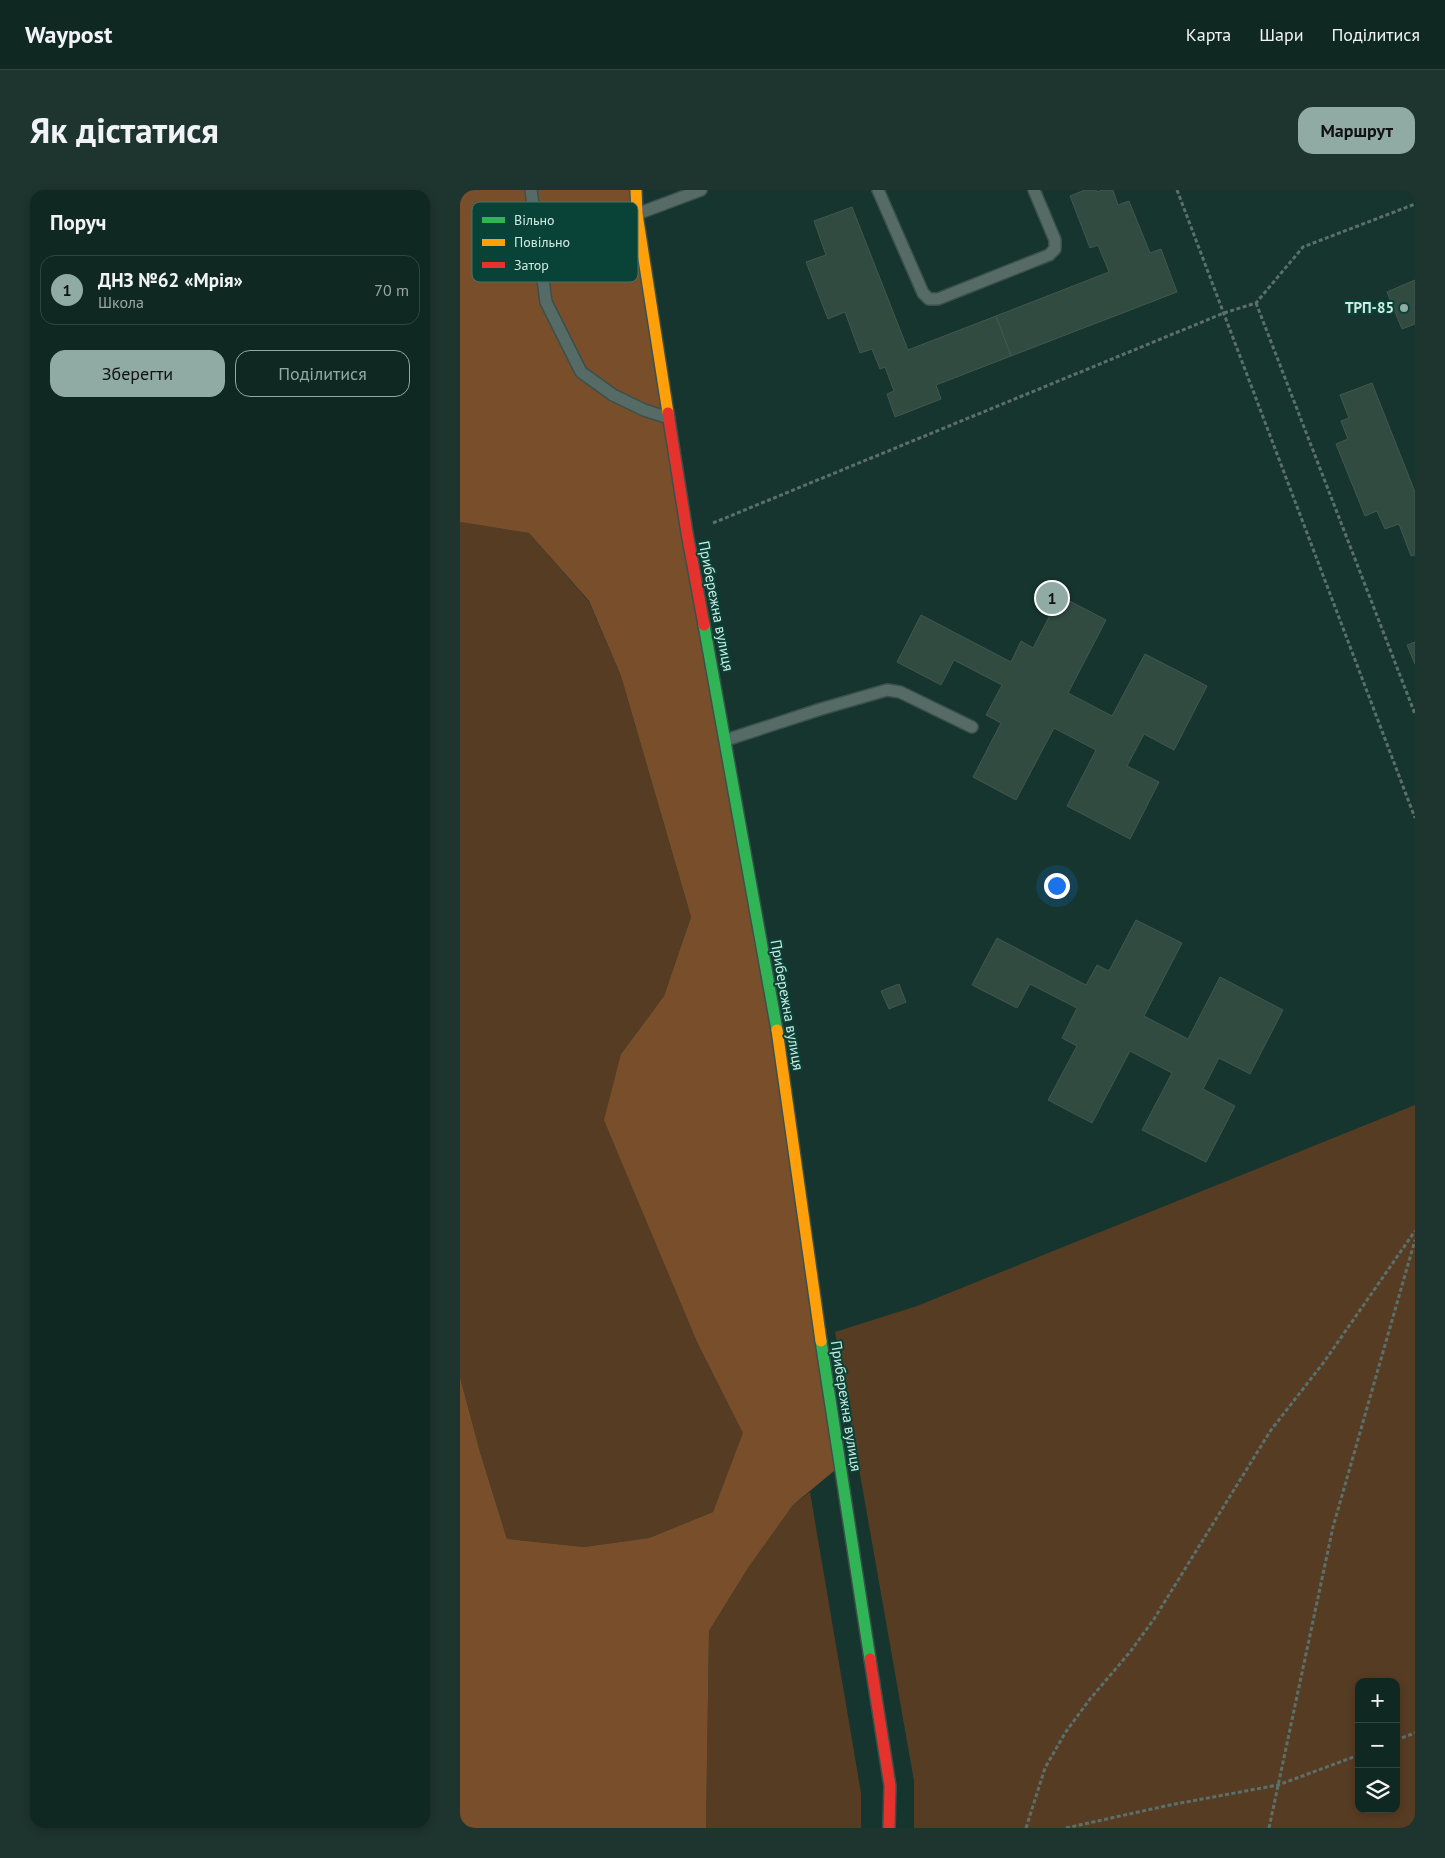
<!DOCTYPE html>
<html lang="uk">
<meta charset="utf-8">
<style>
:root{--surface:#102822;--page:#1e342f;--text:#f1f3f6;--muted:#9ca6a5;--line:#304440;--accent:#8faba3}
body{margin:0;font-family:"PT Sans",sans-serif;background:var(--page);color:var(--text)}
.controls{position:absolute;right:15px;bottom:15px;display:grid;overflow:hidden;border-radius:10px;box-shadow:0 2px 8px #0003}
.controls button{width:45px;height:45px;display:grid;place-items:center;padding:0;border:0;border-bottom:1px solid var(--line);background:var(--surface);color:var(--text);font:25px sans-serif}
.you{position:absolute;left:596px;top:695px;width:18px;height:18px;margin:-12px;border:4px solid #fff;border-radius:50%;background:#1a73e8;box-shadow:0 0 0 8px #1a73e833}
.badge{display:grid;place-items:center;width:32px;height:32px;border-radius:50%;background:var(--accent);color:#111;font-size:16px;font-weight:700}
.pin{position:absolute;translate:-50% -50%;border:2px solid #fff;box-shadow:0 1px 5px #0006}
.list{margin:0;padding:0;list-style:none}
h2{display:flex;justify-content:space-between;align-items:center;height:65px;margin:0;padding:0 20px;font-size:21px}
h2 small{font-size:16px;font-weight:400;color:var(--muted)}
.list li{display:grid;grid-template-columns:32px 1fr auto;gap:15px;align-items:center;box-sizing:border-box;height:70px;margin:0 10px 10px;padding:0 10px;border:1px solid var(--line);border-radius:15px}
.list b{display:block;font-size:19px;white-space:nowrap}
.list p{margin:0;font-size:16px;white-space:nowrap;color:var(--muted)}
.list em{font-size:16px;font-style:normal;color:var(--muted)}
.actions{display:flex;gap:10px;padding:15px 20px}
.actions a{flex:1;padding:11px 0;border:1px solid var(--accent);border-radius:15px;text-align:center;font-size:18px;color:var(--accent)}
.actions .main{background:var(--accent);color:#111}
.icon{flex:none;width:28px;height:28px;fill:none;stroke:currentColor;stroke-width:2;stroke-linecap:round;stroke-linejoin:round}
.map{position:relative;flex:none;width:955px;height:1638px;overflow:hidden;border-radius:15px}
header{display:flex;align-items:center;gap:30px;box-sizing:border-box;height:70px;padding:0 25px;background:var(--surface);border-bottom:1px solid var(--line)}
header strong{font-size:24px}
nav{display:flex;gap:28px;margin-inline-start:auto;font-size:18px}
.intro{display:flex;align-items:center;justify-content:space-between;box-sizing:border-box;height:120px;padding:0 30px}
h1{margin:0;font-size:35px}
.button{padding:12px 22px;border-radius:15px;background:var(--accent);color:#111;font-size:18px;font-weight:700}
main{display:flex;gap:30px;padding:0 30px}
aside{flex:1;background:var(--surface);border-radius:15px;box-shadow:0 2px 8px #0003}
.map>svg:first-child{display:block}
</style>
<header>
<strong>Waypost</strong>
<nav><a>Карта</a><a>Шари</a><a>Поділитися</a></nav>
</header>
<div class="intro"><h1>Як дістатися</h1><a class="button">Маршрут</a></div>
<main>
<aside>
<h2>Поруч<small></small></h2>
<ul class="list">
<li><span class="badge">1</span><div><b>ДНЗ №62 «Мрія»</b><p>Школа</p></div><em>70 m</em></li>
</ul>
<div class="actions"><a class="main">Зберегти</a><a>Поділитися</a></div>
</aside>
<div class="map">
<svg width="955" height="1638" viewBox="0 0 955 1638">
<rect width="100%" height="100%" fill="#16352e"/>
<g fill="#573c24" fill-rule="evenodd">
<path d="M0,332L69,343L129,412L161,486L231,727L204,806L161,864L238,1154L284,1243L253,1322L189,1348L124,1357L47,1349L20,1262L0,1187Z"/>
<path d="M955,915V1638H454V1591L375,1142L457,1116ZM899,1492H936V1619H899Z"/>
<path d="M350,1302L401,1603V1638H246L249,1441L288,1378L333,1315Z"/>
</g>
<path fill="#794e2a" d="M0,0H176L380,1276L333,1315L288,1378L249,1441L246,1638H0V1187L20,1262L47,1349L124,1357L189,1348L253,1322L283,1243L238,1154L144,930L161,864L204,806L231,727L161,486L129,411L69,343L0,332Z"/>
<g fill="#314b41" stroke="#42574f">
<path d="M625,0H636L637,2L643,0H653L658,15L669,11L690,63L701,59L717,102L551,166L536,126L649,82L638,55L630,58L610,6Z"/>
<path d="M392,17L448,160L536,126L551,166L476,195L481,209L435,227L427,204L434,201L425,177L420,179L412,159L400,163L385,122L368,129L346,72L366,65L354,31Z"/>
<path d="M955,90V134L942,139L927,102Z"/>
<path d="M912,193L955,302V365L951,366L939,334L925,339L917,321L905,326L876,254L888,249L881,231L889,228L880,205Z"/>
<path d="M600,406L646,430L608,503L652,526L685,464L747,496L714,560L684,544L667,576L699,592L670,649L607,616L636,560L594,538L556,610L513,587L541,533L526,525L542,495L494,470L481,495L437,472L461,425L551,472L561,451L573,458Z"/>
<path d="M955,452V474L947,455Z"/>
<path d="M676,730L722,753L684,826L728,849L760,787L823,820L790,884L759,868L743,899L775,916L746,972L682,940L712,883L670,861L632,933L588,910L617,856L602,848L617,818L570,794L557,818L512,795L537,748L626,795L637,775L649,781Z"/>
<path d="M439,794L446,812L429,819L421,801Z"/>
</g>
<g fill="none" stroke-linecap="round" stroke-linejoin="round">
<defs>
<g id="lane">
<path d="M71,0L86,112L121,182L153,205L184,220L209,228"/>
<path d="M418,0L463,103L469,109H478L589,65L595,59V50L574,0"/>
<path d="M177,24L241,0"/>
<path d="M266,550L361,519L427,500L440,502L512,537"/>
</g>
<g id="fast">
<path d="M244,435L317,840"/>
<path d="M361,1151L410,1469"/>
</g>
<g id="slow">
<path d="M176,0L177,24L208,223"/>
<path d="M317,840L361,1151"/>
</g>
<g id="jam">
<path d="M208,223L227,343L244,435"/>
<path d="M410,1469L430,1596L429,1638"/>
</g>
</defs>
<use href="#lane" stroke="#3a514b" stroke-width="14"/>
<use href="#fast" stroke="#3a514b" stroke-width="14"/>
<use href="#slow" stroke="#3a514b" stroke-width="14"/>
<use href="#jam" stroke="#3a514b" stroke-width="14"/>
<g stroke="#5b706a" stroke-width="3" stroke-dasharray="4 2.5" stroke-linecap="butt">
<path d="M717,0L955,628"/>
<path d="M796,113L955,524"/>
<path d="M253,333L764,123L796,113L843,57L955,14"/>
<path d="M936,1550L955,1543"/>
<path d="M566,1638L585,1578L605,1543L630,1509L670,1462L694,1429L811,1240L864,1172L955,1041"/>
<path d="M606,1638L710,1615L818,1595L899,1565"/>
<path d="M809,1638L873,1337L955,1050"/>
</g>
<use href="#lane" stroke="#576b66" stroke-width="11"/>
<use href="#fast" stroke="#30b455" stroke-width="11"/>
<use href="#slow" stroke="#ff9f0a" stroke-width="11"/>
<use href="#jam" stroke="#e5322d" stroke-width="11"/>
</g>
<circle fill="#8faba3" stroke="#094236" stroke-width="2" cx="944" cy="118" r="5"/>
<g text-anchor="middle" stroke-width="4" stroke-linejoin="round" paint-order="stroke">
<g font-size="15" font-weight="bold" fill="#d0ebe2" stroke="#094236" text-anchor="end">
<text x="934" y="123">ТРП-85</text>
</g>
<g font-size="15" fill="#d0ebe2" stroke="#094236">
<text transform="translate(256 416) rotate(79)" y="5">Прибережна вулиця</text>
<text transform="translate(327 815) rotate(80)" y="5">Прибережна вулиця</text>
<text transform="translate(386 1216) rotate(81)" y="5">Прибережна вулиця</text>
</g>
</g>
<rect x="12" y="12" width="166" height="80" rx="8" fill="#094236" stroke="#45756a" stroke-width="1"/>
<rect x="22" y="27" width="23" height="6" fill="#30b455"/>
<rect x="22" y="49" width="23" height="7" fill="#ff9f0a"/>
<rect x="22" y="72" width="23" height="6" fill="#e5322d"/>
<g font-size="14" fill="#d0ebe2">
<text x="54" y="35">Вільно</text>
<text x="54" y="57">Повільно</text>
<text x="54" y="80">Затор</text>
</g>
</svg>
<div class="controls">
<button>+</button>
<button>−</button>
<button><svg class="icon" aria-label="layers" viewBox="0 0 24 24"><path d="M12 4l9 5-9 5-9-5zM3 14l9 5 9-5"/></svg></button>
</div>
<div class="you"></div>
<div class="pin badge" style="left:592px;top:408px">1</div>
</div>
</main>
